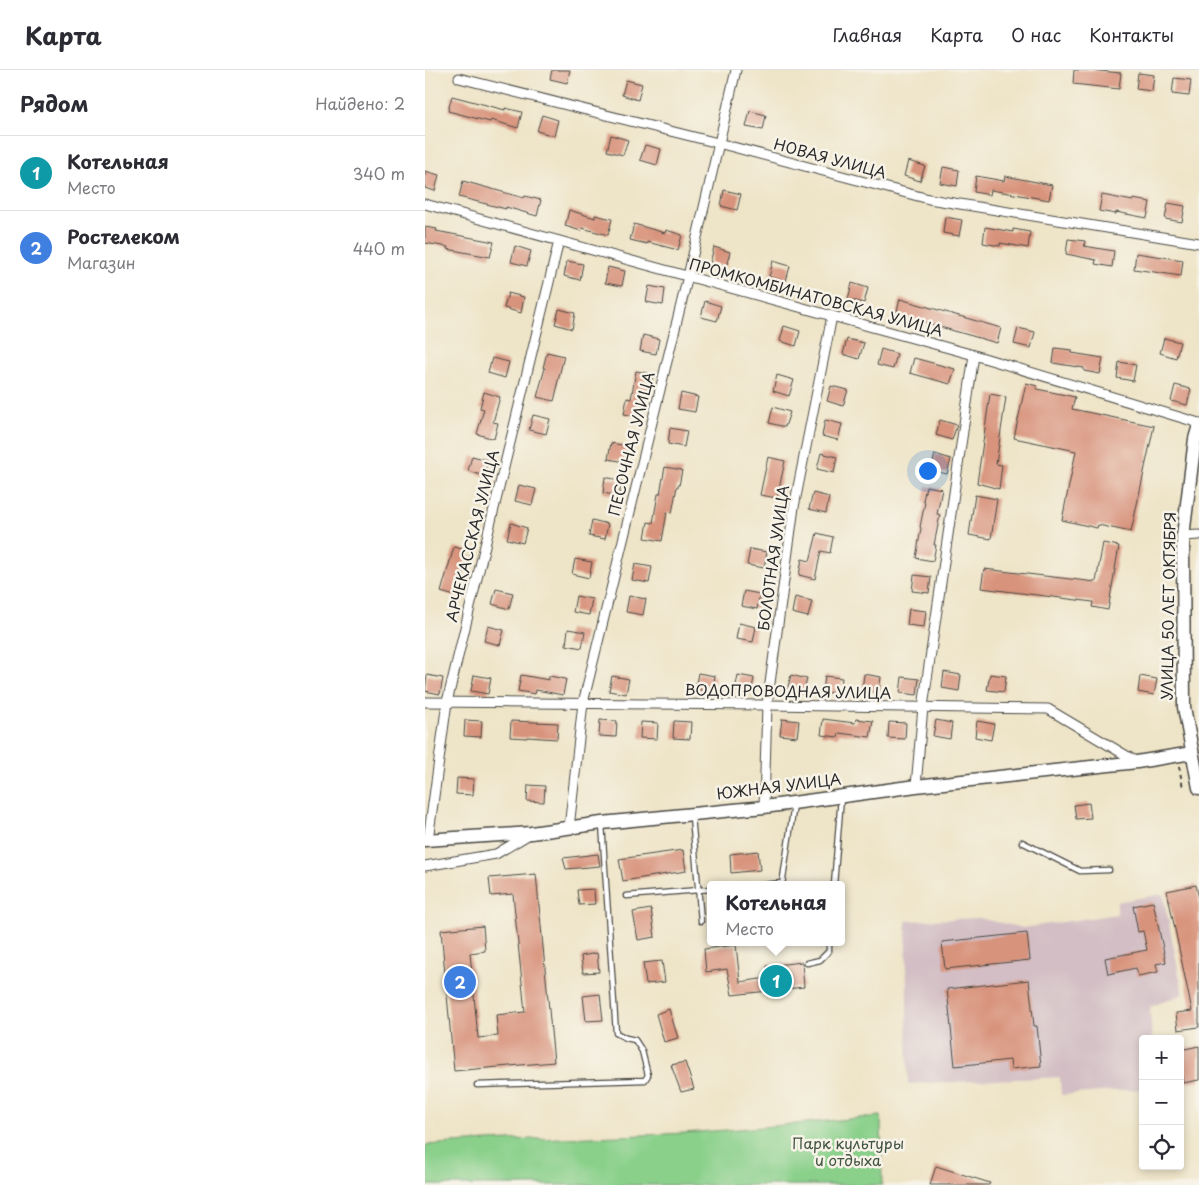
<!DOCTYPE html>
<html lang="ru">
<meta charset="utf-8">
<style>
:root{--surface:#fff;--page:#f2f2f3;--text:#2b2b33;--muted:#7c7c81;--line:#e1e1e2;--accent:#b5179e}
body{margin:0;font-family:"Playpen Sans",sans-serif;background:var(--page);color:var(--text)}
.controls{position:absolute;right:15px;bottom:15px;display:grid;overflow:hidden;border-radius:5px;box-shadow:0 2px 8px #0003}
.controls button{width:45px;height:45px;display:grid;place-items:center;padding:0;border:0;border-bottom:1px solid var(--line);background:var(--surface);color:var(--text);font:25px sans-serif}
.you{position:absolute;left:502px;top:400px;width:18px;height:18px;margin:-12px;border:4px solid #fff;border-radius:50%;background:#1a73e8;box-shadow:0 0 0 8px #1a73e833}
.badge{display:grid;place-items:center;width:32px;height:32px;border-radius:50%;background:var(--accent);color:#fff;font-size:16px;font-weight:700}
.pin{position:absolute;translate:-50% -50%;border:2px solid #fff;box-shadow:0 1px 5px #0006}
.popup{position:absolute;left:282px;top:811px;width:138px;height:65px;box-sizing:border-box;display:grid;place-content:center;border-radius:5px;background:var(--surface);filter:drop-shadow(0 1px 4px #0005);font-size:16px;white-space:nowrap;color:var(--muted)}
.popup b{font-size:19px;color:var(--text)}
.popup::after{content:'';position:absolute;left:50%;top:100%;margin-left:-10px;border:10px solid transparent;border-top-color:var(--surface)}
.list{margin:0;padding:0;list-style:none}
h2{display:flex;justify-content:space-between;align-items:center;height:65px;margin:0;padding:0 20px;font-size:21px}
h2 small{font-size:16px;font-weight:400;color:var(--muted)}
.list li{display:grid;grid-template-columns:32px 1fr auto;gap:15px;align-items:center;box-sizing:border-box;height:75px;padding:0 20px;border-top:1px solid var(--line)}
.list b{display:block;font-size:19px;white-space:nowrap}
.list p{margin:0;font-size:16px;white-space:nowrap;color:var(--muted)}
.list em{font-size:16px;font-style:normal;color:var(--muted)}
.icon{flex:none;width:28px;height:28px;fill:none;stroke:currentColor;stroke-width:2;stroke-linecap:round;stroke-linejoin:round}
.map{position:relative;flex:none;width:774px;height:1115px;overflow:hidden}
header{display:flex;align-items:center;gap:30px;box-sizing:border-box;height:70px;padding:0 25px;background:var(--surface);border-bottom:1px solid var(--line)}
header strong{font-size:24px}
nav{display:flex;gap:28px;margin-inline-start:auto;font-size:18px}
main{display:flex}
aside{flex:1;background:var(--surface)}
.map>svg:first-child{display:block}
</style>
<header>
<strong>Карта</strong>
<nav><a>Главная</a><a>Карта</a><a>О нас</a><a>Контакты</a></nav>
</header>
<main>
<aside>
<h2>Рядом<small>Найдено: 2</small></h2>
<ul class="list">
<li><span class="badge" style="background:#0f9aa8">1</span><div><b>Котельная</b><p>Место</p></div><em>340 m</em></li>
<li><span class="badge" style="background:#3f7fe0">2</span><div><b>Ростелеком</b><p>Магазин</p></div><em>440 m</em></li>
</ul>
</aside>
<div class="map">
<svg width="774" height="1115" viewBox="0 0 774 1115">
<rect width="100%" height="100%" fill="#f7f3e8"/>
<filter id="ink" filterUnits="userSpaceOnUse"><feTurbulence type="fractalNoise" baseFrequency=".02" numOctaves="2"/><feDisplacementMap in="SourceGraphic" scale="10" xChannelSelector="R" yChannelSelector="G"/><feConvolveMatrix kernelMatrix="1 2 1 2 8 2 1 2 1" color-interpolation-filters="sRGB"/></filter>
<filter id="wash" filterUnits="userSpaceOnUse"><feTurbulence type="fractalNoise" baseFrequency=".0096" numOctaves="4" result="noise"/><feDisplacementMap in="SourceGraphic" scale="20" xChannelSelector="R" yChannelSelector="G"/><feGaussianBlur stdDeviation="1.12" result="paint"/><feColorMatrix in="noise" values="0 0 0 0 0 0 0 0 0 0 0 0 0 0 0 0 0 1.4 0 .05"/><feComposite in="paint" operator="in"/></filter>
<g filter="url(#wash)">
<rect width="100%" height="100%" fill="#eee4c7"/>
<path fill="#d2bec4" d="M738,824L758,924L725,937L727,969H718V1019L636,1025L635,1007L483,1014L481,851L554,848L598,858L692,844V832Z"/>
<path fill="#8ad08b" stroke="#5a7e5b" d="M456,1046L457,1115H0V1080L1,1075C87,1068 173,1068 259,1063C325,1059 390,1052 456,1046Z"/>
<g id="blocks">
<g fill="#d8937c">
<path d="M127,0H145L142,13L125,9Z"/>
<path d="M649,0H665L696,3L694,19L648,14Z"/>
<path d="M713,3L729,5L727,21L711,19Z"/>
<path d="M749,8L766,10L764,26L747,24Z"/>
<path d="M201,10L217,14L213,30L197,25Z"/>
<path d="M27,26L80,40V38L97,42L93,58L66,50L65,52L23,41Z"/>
<path d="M325,41L341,45L338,60L321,57Z"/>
<path d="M117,45L133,50L129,66L112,61Z"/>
<path d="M186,65L203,70L198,85L182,81Z"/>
<path d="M220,75L236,79L232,95L215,90Z"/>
<path d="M483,91L500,96L495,111L479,106Z"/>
<path d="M518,97L534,100L532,116L515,113Z"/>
<path d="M0,101L14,105L10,121L0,118Z"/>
<path d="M551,106L579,111L580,106L627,115L624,130L566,120L565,125L549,122Z"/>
<path d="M38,111L99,128L100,126L116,130L112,146L81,137V139L34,127Z"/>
<path d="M299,120L316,124L312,140L296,136Z"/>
<path d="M677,125L708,131V129L725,132L722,148L691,142V144L674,141Z"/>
<path d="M743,133L760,136L757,152L740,149Z"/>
<path d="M144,140L170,148V145L187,149L183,165L157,158L156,161L140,156Z"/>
<path d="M520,147L537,150L534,166L518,163Z"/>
<path d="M209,154L240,163L241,160L257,165L253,180L222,172V174L205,170Z"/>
<path d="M0,157L12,159L11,161L69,172L65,187L22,179L23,177L0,173Z"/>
<path d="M560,157L588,162V159L605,162L603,178L575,173V176L558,173Z"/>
<path d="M643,169L660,171L659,176L689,181L687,197L670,194L671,190L641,184Z"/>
<path d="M90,176L106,181L102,196L86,192Z"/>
<path d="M289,177L305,182L301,197L285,193Z"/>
<path d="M711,183L758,190L756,206L709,199Z"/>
<path d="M142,191L158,194L155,210L139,206Z"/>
<path d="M348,191L365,196L361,211L344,207Z"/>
<path d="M183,197L200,201L197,216L180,213Z"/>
<path d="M427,213L443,218L439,233L423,229Z"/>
<path d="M224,216L240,219L238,235L221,232Z"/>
<path d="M83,223L99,227L96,243L79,238Z"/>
<path d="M475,229L576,258L572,273L501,253V252L471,245Z"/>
<path d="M280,231L296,236L292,251L276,247Z"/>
<path d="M134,239L150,243L147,259L130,254Z"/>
<path d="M359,256L375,261L371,276L355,271Z"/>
<path d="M593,258L610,262L606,278L589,274Z"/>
<path d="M218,265L234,269L231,284L215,281Z"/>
<path d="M739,268L755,272L751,288L735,283Z"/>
<path d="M422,269L439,273L434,289L418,284Z"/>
<path d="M630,278L647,280V283L678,288L675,304L659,301V298L628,293Z"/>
<path d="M456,279L472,284L468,299L452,295Z"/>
<path d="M122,282L139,286L132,315H133L129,331L112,327L120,298H118Z"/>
<path d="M67,288L84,292L80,308L63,303Z"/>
<path d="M489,288L530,299L525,314L485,303Z"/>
<path d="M694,292L711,295L708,311L692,308Z"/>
<path d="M211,301L228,304L225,320L221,319L216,347L199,344L202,328L206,329Z"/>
<path d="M352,305L369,310L364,326L348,321Z"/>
<path d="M601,313L612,316V319L650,327L647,339L729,356L706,462L673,455L672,458L637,450L651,381L589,368Z"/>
<path d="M750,315L766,319L762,335L746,331Z"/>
<path d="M406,316L423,320L418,336L402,331Z"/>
<path d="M59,322L75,327L68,352L73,353L69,369L52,364L59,339L55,338Z"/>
<path d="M256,323L273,327L270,342L253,339Z"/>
<path d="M565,324L581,327L571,394L577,395L574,419L552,413Z"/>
<path d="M348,337L365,342L360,357L344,353Z"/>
<path d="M108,345L125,349L121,364L104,360Z"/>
<path d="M400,350L417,354L413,370L397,366Z"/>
<path d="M515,350L532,355L527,370L511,365Z"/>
<path d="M245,358L262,361L259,377L243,374Z"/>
<path d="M186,373L203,376L200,392L183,389Z"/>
<path d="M396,383L412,387L409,403L392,399Z"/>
<path d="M510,384L526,389L522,404L506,400Z"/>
<path d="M47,386L63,390L59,406L43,401Z"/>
<path d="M343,387L360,391L352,428L335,425Z"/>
<path d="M240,397L257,400L254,416H252L247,443L242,442L237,471L220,468L223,452L228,453L233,424H235Z"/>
<path d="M180,407L197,411L194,426L178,423Z"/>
<path d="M94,415L111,419L107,435L90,431Z"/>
<path d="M501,416L517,419L512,444L515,445L509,475H511L508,491L491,488L496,458L495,457L500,432L498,431Z"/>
<path d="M388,423L404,427L401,443L384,439Z"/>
<path d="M550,425L572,429L566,469L544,465Z"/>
<path d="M167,450L183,454L180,469L164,466Z"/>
<path d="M86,453L102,458L98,473L82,469Z"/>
<path d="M392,463L408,467L405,483L396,481L390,509L374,505L377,489L385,491Z"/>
<path d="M678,473L694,476L683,540L667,537L668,532L556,518L559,499L671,512Z"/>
<path d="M29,477L46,481L42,497H40L33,527L16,522Z"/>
<path d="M325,479L342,482L339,498L322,495Z"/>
<path d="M150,489L167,492L164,508L147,504Z"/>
<path d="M210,494L227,497L224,513L207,510Z"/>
<path d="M489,505L506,507L504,523L487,521Z"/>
<path d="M71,519L88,523L84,539L67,534Z"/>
<path d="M319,521L335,524L332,539L316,536Z"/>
<path d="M151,526L167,529L164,545L148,542Z"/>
<path d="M204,526L221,529L218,545L201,542Z"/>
<path d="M370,527L387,531L383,547L367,543Z"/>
<path d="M484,539L501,541L499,557L482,555Z"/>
<path d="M314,553L331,557L328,572L311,569Z"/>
<path d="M63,556L79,560L75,575L59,571Z"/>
<path d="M143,559L160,562L157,578L141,575Z"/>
<path d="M519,602L536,605L534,621L517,618Z"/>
<path d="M273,603L290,606L287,622L270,619Z"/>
<path d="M439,604L456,607L454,623L437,620Z"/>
<path d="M565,604L581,606L579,622L562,620Z"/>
<path d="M2,605L18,608L15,624L0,621Z"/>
<path d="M49,605L66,608L63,624L46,621Z"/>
<path d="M96,605L124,610V606L141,609L138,625L111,620L110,624L93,621Z"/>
<path d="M313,605L329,608L326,624L310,620Z"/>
<path d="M366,605L382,609L378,624L362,621Z"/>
<path d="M187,606L204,609L201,624L184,621Z"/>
<path d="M400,606L417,608L415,624L398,622Z"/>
<path d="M715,606L732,609L729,625L713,622Z"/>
<path d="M477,607L494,609L492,625L475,623Z"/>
<path d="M357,649L374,651L372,667L355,665Z"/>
<path d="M398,649L430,653L431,649L448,651L445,667L414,663L413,667L396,665Z"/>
<path d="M40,650L57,651L56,667L39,666Z"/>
<path d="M175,650L192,651L191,667L174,666Z"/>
<path d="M511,650L527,653L525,669L508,666Z"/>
<path d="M86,651L133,653L132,669L102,667V668L85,667Z"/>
<path d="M249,651L266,652L265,669L248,668Z"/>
<path d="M552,651L569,654L566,670L550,667Z"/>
<path d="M216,652L233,653L232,669L215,668Z"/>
<path d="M464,652L481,653L480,669L463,668Z"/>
<path d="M32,708L49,709L48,725L31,724Z"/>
<path d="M103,715L120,716L119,732L102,731Z"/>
<path d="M664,733L666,748L651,749L649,735Z"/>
<path d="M258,780L261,801L198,811L194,789Z"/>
<path d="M333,781L335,800L306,803L305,784Z"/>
<path d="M173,784L175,796L141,799L138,788Z"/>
<path d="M111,804L129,992L29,1001L16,860L58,856L60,881L45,883L53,968L73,966L71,945L100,942L88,824L66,826L64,808Z"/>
<path d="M771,815L774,828V957L753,960L751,943L767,941L742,821Z"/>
<path d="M169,819L170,834L154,835L152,820Z"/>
<path d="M728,832L741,892L731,894L733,902L713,906L711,898L683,904L680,888L722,880L718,861L713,862L708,836Z"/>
<path d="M226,839L230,867L213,870L208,842Z"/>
<path d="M602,863L605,890L520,899L517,872Z"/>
<path d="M311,875L315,912L342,908V896L377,892L379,917L307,925L302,899L281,902L279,879Z"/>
<path d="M172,883L174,902L158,903L156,886Z"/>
<path d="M237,891L240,912L221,914L218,893Z"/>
<path d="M604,910L609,956H612L616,996L586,999L585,990L530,996L522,919Z"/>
<path d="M175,924L178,950L161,951L158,926Z"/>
<path d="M244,939L253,968L239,972L231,944Z"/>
<path d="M774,976V1010L758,1013L755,996V980Z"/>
<path d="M260,992L269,1019L256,1022L246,995Z"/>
<path d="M511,1096L565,1113L564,1115H505Z"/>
</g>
</g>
</g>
<g filter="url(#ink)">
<use href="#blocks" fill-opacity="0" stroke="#484742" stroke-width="1"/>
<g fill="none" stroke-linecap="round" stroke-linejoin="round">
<defs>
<g id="lane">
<path d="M267,746L276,851"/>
<path d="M597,772L655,801L684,800"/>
<path d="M338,815L357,813"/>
<path d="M357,815L369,734"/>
<path d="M409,815L416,727"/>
<path d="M201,826L286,819"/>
<path d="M382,893L395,890L404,881V872"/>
<path d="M52,1015L220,1010L223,1005L217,981L210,970L201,968L191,963L177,754"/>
</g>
<g id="street">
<path d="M34,8L293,73L504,129L774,173"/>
<path d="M0,134L549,285L774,353"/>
<path d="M758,466L774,465"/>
<path d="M0,632L342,635L623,639L712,692"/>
<path d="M491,716L498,637L549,285"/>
<path d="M339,737L342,635L369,437L407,246"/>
<path d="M144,758L158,633L263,206L311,0"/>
<path d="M3,770L22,632L134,171"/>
<path d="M0,796L71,784L103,765"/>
</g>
<g id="secondary">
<path d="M774,355L770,369L758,466L759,637L774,718"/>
<path d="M0,770L106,763L177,753L339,737L491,716L712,692L767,683"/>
</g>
</defs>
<use href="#lane" stroke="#484742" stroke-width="7"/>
<use href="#street" stroke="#484742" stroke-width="11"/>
<use href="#secondary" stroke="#484742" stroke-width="15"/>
<path stroke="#484742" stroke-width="2" stroke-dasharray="4 4" stroke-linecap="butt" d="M754,696L758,718"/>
<use href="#lane" stroke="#fff" stroke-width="4.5"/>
<use href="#street" stroke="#fff" stroke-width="9"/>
<use href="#secondary" stroke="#fff" stroke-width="12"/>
</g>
</g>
<g text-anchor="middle" stroke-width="5" stroke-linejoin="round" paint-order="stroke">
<g font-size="15" fill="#2b2b2b" stroke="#f7f3e8">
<text transform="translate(405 89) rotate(15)" y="5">НОВАЯ УЛИЦА</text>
<text transform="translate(391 228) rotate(15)" y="5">ПРОМКОМБИНАТОВСКАЯ УЛИЦА</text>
<text transform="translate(207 374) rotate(-76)" y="5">ПЕСОЧНАЯ УЛИЦА</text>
<text transform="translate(48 466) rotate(-76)" y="5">АРЧЕКАССКАЯ УЛИЦА</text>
<text transform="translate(349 488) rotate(-82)" y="5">БОЛОТНАЯ УЛИЦА</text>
<text transform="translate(744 536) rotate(-89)" y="5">УЛИЦА 50 ЛЕТ ОКТЯБРЯ</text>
<text transform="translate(363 622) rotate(1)" y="5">ВОДОПРОВОДНАЯ УЛИЦА</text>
<text transform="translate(354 717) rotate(-7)" y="5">ЮЖНАЯ УЛИЦА</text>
</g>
<g font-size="15" fill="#435443" stroke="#f7f3e8">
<text x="423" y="1079">Парк культуры<tspan x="423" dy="17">и отдыха</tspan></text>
</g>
</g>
</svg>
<div class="controls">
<button>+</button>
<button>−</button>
<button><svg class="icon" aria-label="locate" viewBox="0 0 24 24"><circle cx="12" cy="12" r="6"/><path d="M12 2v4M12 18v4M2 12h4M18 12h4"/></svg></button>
</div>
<div class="you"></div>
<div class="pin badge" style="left:351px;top:911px;background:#0f9aa8">1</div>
<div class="popup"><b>Котельная</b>Место</div>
<div class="pin badge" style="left:35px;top:912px;background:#3f7fe0">2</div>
</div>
</main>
